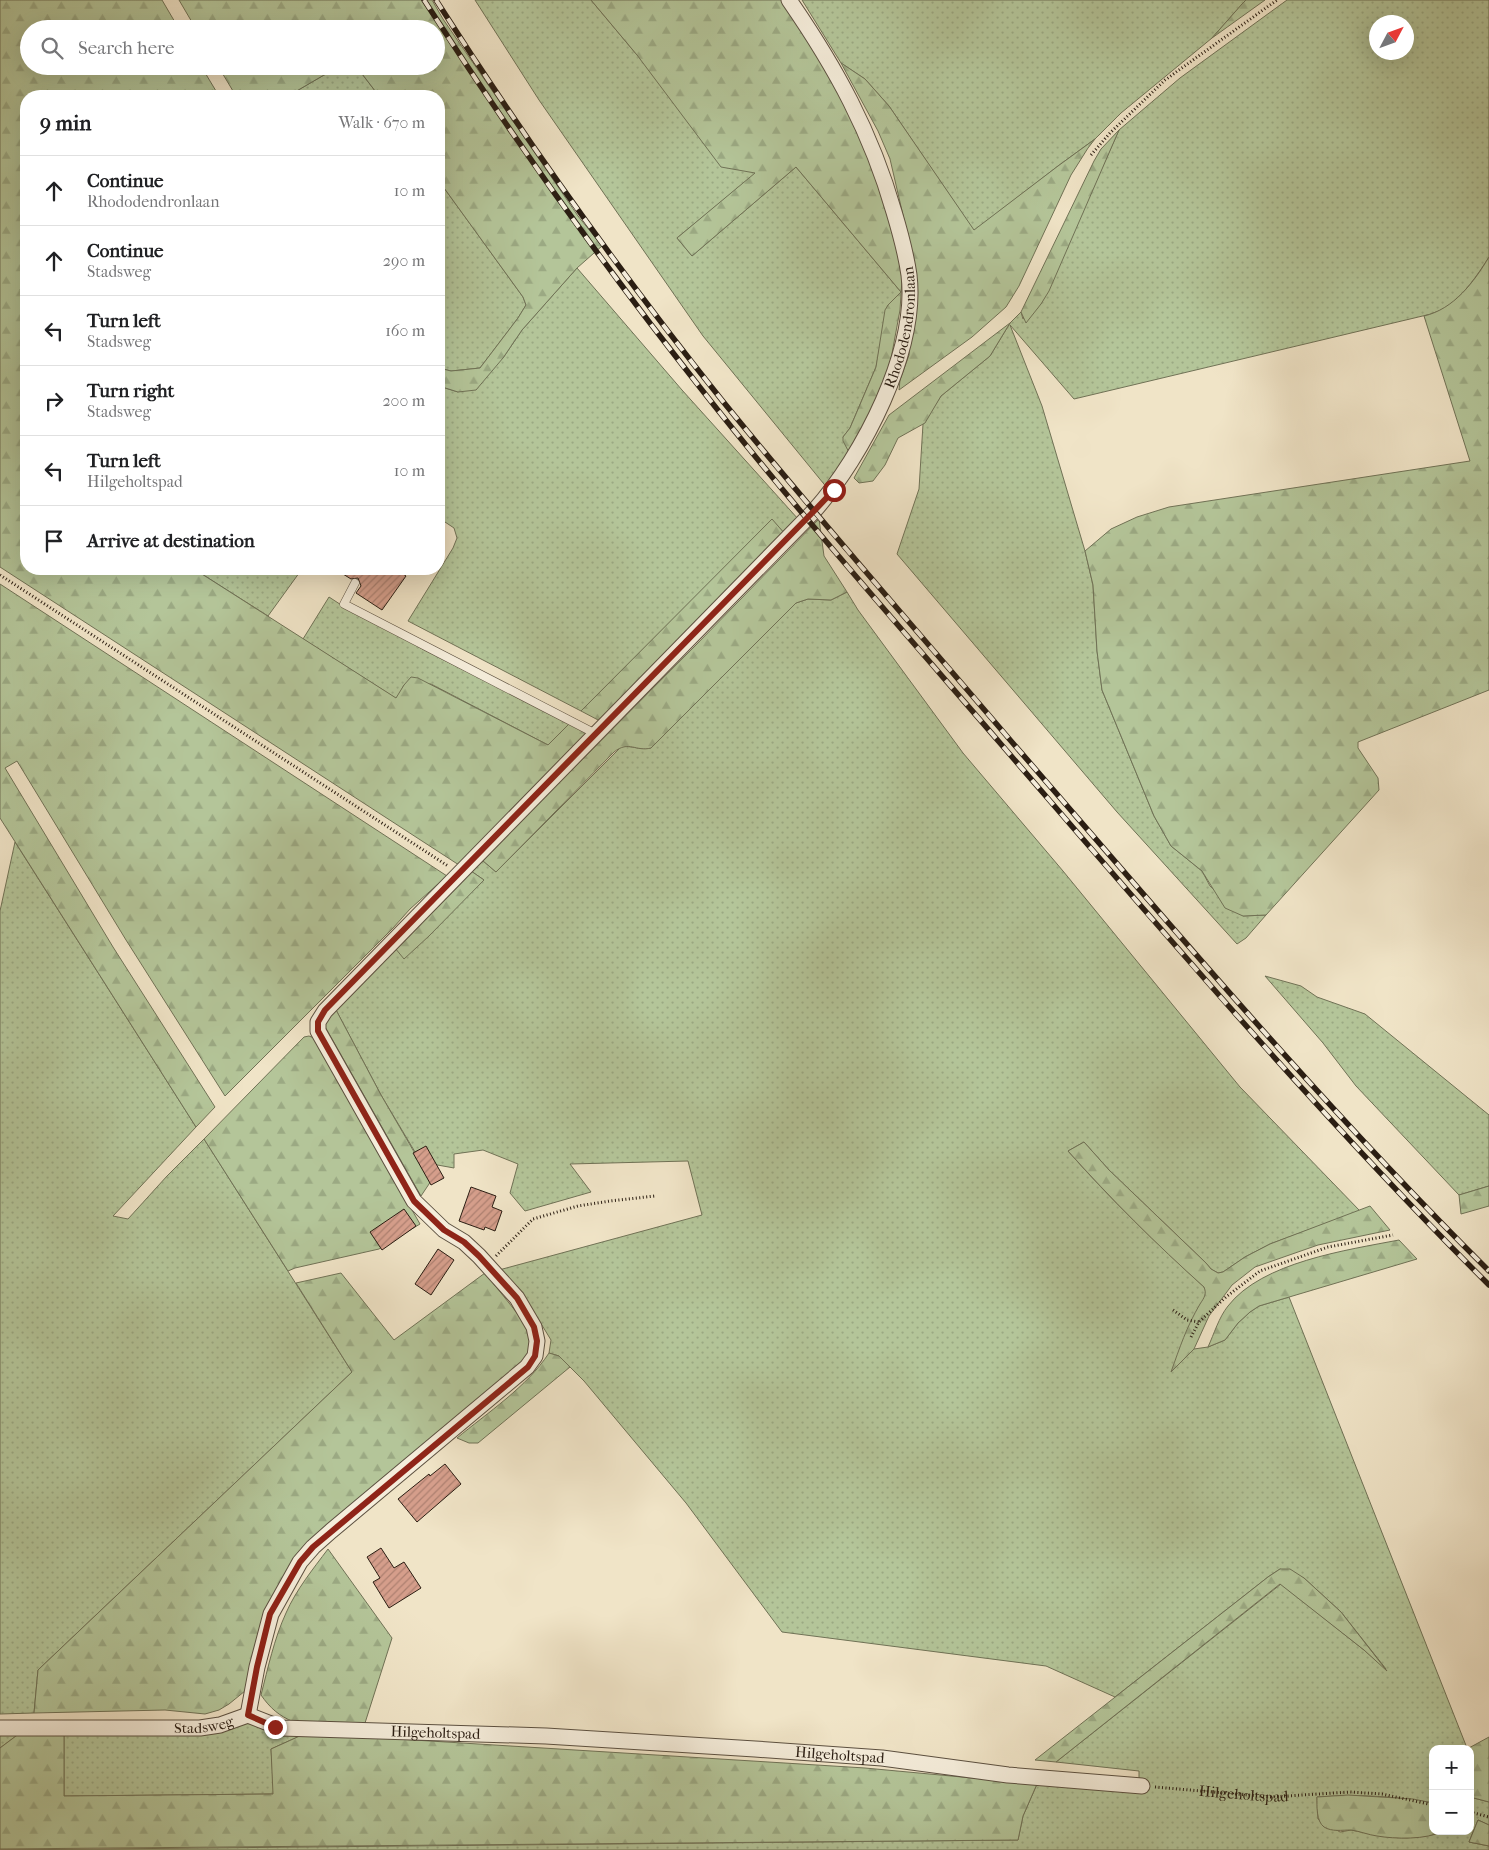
<!DOCTYPE html>
<meta charset="utf-8">
<style>
:root{--surface:#fff;--page:#f6f6f6;--text:#202124;--muted:#757577;--line:#e0e0e0}
body{margin:0;font-family:"IM FELL French Canon",serif;background:var(--page);color:var(--text)}
.controls{position:absolute;right:15px;bottom:15px;display:grid;overflow:hidden;border-radius:10px;box-shadow:0 5px 20px #0002}
.controls button{width:45px;height:45px;display:grid;place-items:center;padding:0;border:0;border-bottom:1px solid var(--line);background:var(--surface);color:var(--text);font:25px sans-serif}
.compass{position:absolute;left:1369px;top:15px;width:45px;height:45px;border-radius:50%;background:var(--surface);box-shadow:0 5px 20px #0002;rotate:49deg}
.stop{position:absolute;width:15px;height:15px;margin:-11px;border:4px solid #8f2418;border-radius:50%;background:#fff}
.stop.end{background:#8f2418;border-color:#fff;box-shadow:0 1px 5px #0008}
.list{margin:0;padding:0;list-style:none}
h2{display:flex;justify-content:space-between;align-items:center;height:65px;margin:0;padding:0 20px;font-size:21px}
h2 small{font-size:16px;font-weight:400;color:var(--muted)}
.list li{display:grid;grid-template-columns:32px 1fr auto;gap:15px;align-items:center;box-sizing:border-box;height:70px;padding:0 20px;border-top:1px solid var(--line)}
.list b{display:block;font-size:19px;white-space:nowrap}
.list p{margin:0;font-size:16px;white-space:nowrap;color:var(--muted)}
.list em{font-size:16px;font-style:normal;color:var(--muted)}
.icon{flex:none;width:28px;height:28px;fill:none;stroke:currentColor;stroke-width:2;stroke-linecap:round;stroke-linejoin:round}
.map{position:relative;flex:none;width:1489px;height:1850px;overflow:hidden}
.search{position:absolute;background:var(--surface);box-shadow:0 5px 20px #0002;left:20px;top:20px;width:425px;height:55px;display:flex;align-items:center;gap:12px;box-sizing:border-box;padding:0 18px;border-radius:28px;color:var(--muted);font-size:19px}
.panel{position:absolute;background:var(--surface);box-shadow:0 5px 20px #0002;left:20px;top:90px;width:425px;height:485px;border-radius:20px}
.map>svg:first-child{display:block}
</style>
<div class="map">
<svg width="1489" height="1850" viewBox="0 0 1489 1850">
<defs>
<pattern id="grass-dots" width="8" height="8" patternUnits="userSpaceOnUse" patternTransform="scale(1.25)"><rect width="8" height="8" fill="#b4c599"/><path d="M2 2h.1M6 6h.1" fill="none" stroke="#9ba983" stroke-width="1.8" stroke-linecap="round"/></pattern>
<pattern id="forest-firs" width="22" height="20" patternUnits="userSpaceOnUse" patternTransform="scale(1.25)"><rect width="22" height="20" fill="#b4c599"/><path d="M5 1l3.5 6h-7zM16 11l3.5 6h-7z" fill="#9ba983"/></pattern>
<pattern id="building-hatch" width="6" height="6" patternUnits="userSpaceOnUse" patternTransform="scale(1.25)"><rect width="6" height="6" fill="#d59e8b"/><path d="M-1 1l2-2M0 6l6-6M5 7l2-2" fill="none" stroke="#ad8070"/></pattern>
</defs>
<rect width="100%" height="100%" fill="#f0e4c7"/>
<filter id="stains"><feTurbulence type="fractalNoise" baseFrequency=".004" numOctaves="4"/><feColorMatrix values="0 0 0 0 .2 0 0 0 0 .09 0 0 0 0 .02 0 0 0 .5 -.17"/></filter>
<radialGradient id="worn" r=".72"><stop offset=".6" stop-color="#630" stop-opacity="0"/><stop offset="1" stop-color="#630" stop-opacity=".3"/></radialGradient>
<g fill="url(#grass-dots)" stroke="#707256" fill-rule="evenodd">
<path d="M475,0H591L637,55L756,173L677,238L692,256L796,167L901,292L888,305L876,367L850,428L843,437L852,458L828,489L703,336L539,100Z"/>
<path d="M802,0H1246L1212,38L1121,113L1095,139L1058,166L974,231L889,106L865,79L841,63Z"/>
<path d="M1287,0H1489V257C1479,273 1462,298 1445,308C1441,311 1435,312 1431,314L1074,399L1010,325L1042,406L1085,551L1093,585L1097,651L1102,690L1154,816L1171,846L1202,871L1210,886L1243,916L1266,915L1246,938L1237,944L1117,812L897,554L919,489L923,424L941,396L990,356L1010,323L1021,312L1023,319L1041,304L1119,130L1180,78ZM1376,22H1406V52H1376Z"/>
<path d="M343,66H356L379,96H288L324,75Z"/>
<path d="M439,181L523,297L526,305L518,318L480,368L451,371L439,368Z"/>
<path d="M577,268L682,390L799,520L785,534L772,520L581,711L408,621L453,548L457,538L454,528L439,518V386L458,392L503,358L522,330Z"/>
<path d="M194,569H302L268,616Z"/>
<path d="M847,592L858,610L963,753L1063,871L1240,1087L1360,1211L1270,1244L1245,1257L1223,1272L1218,1273L1211,1269L1206,1263L1109,1170L1084,1142L1068,1151C1111,1200 1156,1243 1204,1287L1206,1292L1205,1297L1172,1371L1194,1349L1208,1347L1225,1340L1238,1323L1250,1312L1259,1306L1289,1297L1467,1748L1433,1749V1803C1394,1796 1356,1794 1317,1797L1318,1819L1340,1832L1351,1830L1388,1837L1406,1838L1438,1834L1442,1831H1470V1797L1489,1802V1825L1478,1820L1469,1842L1489,1846V1850H0L1018,1840L1023,1816L1037,1784L1139,1790V1771L1056,1762L1281,1584L1364,1650L1386,1669L1341,1612L1304,1578L1280,1569L1268,1577L1115,1697L1046,1666L782,1632L686,1503L584,1381L559,1356L549,1353L551,1340L540,1322L499,1270L702,1215L688,1161L570,1164L591,1192L525,1211L510,1193L518,1164L483,1150L454,1154V1168L421,1162L381,1095L335,1008L395,948L484,880L471,871L482,860L496,872L622,746C631,746 642,750 651,748L796,603L808,599L831,600Z"/>
<path d="M329,597L352,612L393,631L424,650L570,723L548,745L431,684L404,685L397,699L303,639Z"/>
<path d="M15,842L196,1127L113,1216L128,1219L167,1176L204,1139L352,1372L38,1670L34,1713L0,1714V911Z"/>
<path d="M1265,976L1301,986L1317,997L1365,1014L1489,1115V1186L1459,1195L1356,1086L1323,1043Z"/>
<path d="M242,1721L302,1735L271,1749L274,1794L64,1796V1734Z"/>
<path d="M0,1733H20L0,1748Z"/>
</g>
<g fill="url(#forest-firs)" stroke="#707256">
<path d="M0,0H162L179,29H29V66H201L219,96H26V285L20,289L26,298V569H194L396,698L404,685L411,677L418,678L548,745L570,723L589,732L459,865L0,567Z"/>
<path d="M179,0H432L443,19L578,216L602,246L577,268L522,330L503,358L476,390L458,392L439,386V368L451,371L480,368L518,318L526,305L523,297L439,181V96H379L356,66H436V29H196Z"/>
<path d="M591,0H785L856,113L899,244L902,279L900,310L888,375L852,458L843,441V437L850,428L876,367L885,310L888,305L901,292L796,167L692,256L677,238L755,173L721,167L637,55Z"/>
<path d="M1246,0H1265L1212,38L1242,4Z"/>
<path d="M841,63L865,79L889,106L974,230L1058,166L1095,139L1088,148L1071,175L1019,286L1006,307L972,337L899,390L900,380L909,355L912,254L890,159L878,131Z"/>
<path d="M218,66H343L324,75L288,96H236Z"/>
<path d="M1119,130L1049,291L1041,304L1026,323L1021,312L1094,161L1101,149Z"/>
<path d="M1489,257V690L1358,742V748L1378,778L1379,790L1266,915L1243,916L1225,908L1202,871L1171,846L1154,816L1102,690L1097,651L1093,585L1085,551L1111,529L1137,517L1169,507L1470,461L1424,316C1454,309 1474,282 1489,257Z"/>
<path d="M1010,323L990,356L941,396L925,423L898,438L885,465L873,481L859,483L854,478L889,415Z"/>
<path d="M772,519L785,534L600,721L581,711Z"/>
<path d="M819,519L824,556L847,592L831,600L808,599L796,603L651,748C636,752 629,740 614,752L496,872L482,860L696,645Z"/>
<path d="M0,584L447,876L410,909L393,928L225,1096L126,940L17,761L5,768L113,947L215,1107L196,1127L0,818Z"/>
<path d="M471,871L484,880L429,936L404,959L395,948Z"/>
<path d="M335,1008L381,1095L431,1181L421,1196L323,1023Z"/>
<path d="M309,1036L314,1038L420,1224L379,1249L295,1268L288,1271L204,1139L304,1037Z"/>
<path d="M1084,1142L1109,1170L1206,1263L1211,1269L1218,1273L1223,1272L1245,1257L1270,1244L1370,1206L1390,1230L1318,1245L1255,1267L1232,1285L1209,1316L1194,1349L1171,1372C1180,1347 1186,1328 1200,1304C1204,1298 1207,1294 1204,1287C1156,1244 1111,1199 1068,1151Z"/>
<path d="M1489,1186V1206L1461,1214L1459,1195Z"/>
<path d="M1399,1240L1417,1259L1259,1306L1250,1312L1238,1323L1225,1340L1208,1347C1214,1334 1219,1317 1228,1306C1262,1262 1347,1250 1399,1240Z"/>
<path d="M341,1273L394,1340L485,1273L529,1328L533,1337L527,1359L319,1532L299,1552L287,1571L245,1691L229,1704L219,1710L205,1714L165,1710L34,1713L38,1670L352,1372L296,1283Z"/>
<path d="M549,1353L559,1356L570,1367L478,1443H469L457,1438C487,1413 527,1387 549,1353Z"/>
<path d="M328,1549L392,1638L365,1723C351,1723 305,1726 294,1722C279,1716 270,1708 261,1695C268,1668 274,1639 286,1613C296,1590 313,1569 328,1549Z"/>
<path d="M1280,1569H1290L1304,1578L1341,1612L1387,1671L1364,1650L1280,1584L1056,1762L1035,1760L1268,1577Z"/>
<path d="M20,1733L64,1734V1796L273,1794L271,1749L302,1735L317,1734L865,1768L1037,1784L1023,1816L1018,1840L0,1849V1748Z"/>
<path d="M1489,1737V1802L1470,1797V1749H1467Z"/>
<path d="M1348,1795L1413,1799L1433,1803V1831H1442C1428,1840 1394,1839 1377,1836C1369,1835 1359,1831 1351,1830C1342,1830 1332,1832 1324,1827C1316,1821 1317,1806 1317,1797Z"/>
<path d="M1478,1820L1489,1825V1846L1469,1842Z"/>
</g>
<g fill="url(#building-hatch)" stroke="#2b1e13">
<path d="M335,569H396L406,576L382,610L356,593L361,586L358,578L351,579Z"/>
<path d="M426,1146L444,1178L431,1185L413,1153Z"/>
<path d="M471,1187L496,1196L492,1207L502,1211L495,1231L485,1227L484,1230L459,1221Z"/>
<path d="M404,1209L416,1226L382,1250L370,1232Z"/>
<path d="M438,1249L454,1260L431,1295L415,1284Z"/>
<path d="M445,1464L461,1484L417,1522L398,1499L429,1474L430,1476Z"/>
<path d="M381,1548L394,1568L404,1562L421,1588L389,1608L373,1582L380,1578L367,1557Z"/>
</g>
<g fill="none" stroke-linecap="round" stroke-linejoin="round">
<defs>
<path id="service" d="M355,583L344,604L596,734"/>
<g id="minor">
<path id="s2" d="M248,1715L257,1667L271,1614L300,1562L313,1547L331,1531L527,1367L535,1356L537,1341L534,1327L517,1298L479,1256L464,1242L444,1230L414,1201L318,1031V1022L325,1011L814,511C863,456 918,350 909,275C906,254 900,232 894,212C871,132 836,68 789,0"/>
<path id="s3" d="M248,1715L281,1728L546,1736L755,1749L882,1758L1008,1775L1142,1786"/>
<path id="s4" d="M0,1728H200L220,1725L248,1715"/>
</g>
</defs>
<use href="#service" stroke="#5c5040" stroke-width="9"/>
<use href="#minor" stroke="#5c5040" stroke-width="17"/>
<g stroke="#2b1e13" stroke-width="3" stroke-dasharray="1 2.5" stroke-linecap="butt">
<path d="M1091,155L1110,133L1165,80L1277,0"/>
<path d="M0,575L448,866"/>
<path d="M496,1256L533,1219L578,1206L610,1201L655,1196"/>
<path d="M1173,1310L1187,1320L1199,1322"/>
<path d="M1191,1337L1199,1322L1226,1297L1260,1271L1328,1247L1393,1235"/>
<path id="s1" d="M1155,1787L1271,1797L1350,1792L1382,1794L1433,1805"/>
<path d="M1470,1812L1489,1817"/>
</g>
<use href="#service" stroke="#f5eddb" stroke-width="8"/>
<use href="#minor" stroke="#f5eddb" stroke-width="15"/>
<defs>
<g id="rail">
<path d="M424,0C510,134 603,265 702,390C797,511 899,626 1000,743C1159,927 1317,1113 1489,1285"/>
<path d="M436,0C524,138 619,271 721,399C815,515 914,627 1011,741C1167,921 1320,1103 1489,1271"/>
</g>
</defs>
<use href="#rail" stroke="#2b1e13" stroke-width="5.5"/>
<use href="#rail" stroke="#f5eddb" stroke-width="4" stroke-dasharray="11" stroke-linecap="butt"/>
</g>
<g fill="none" stroke-linecap="round" stroke-linejoin="round">
<path stroke="#8f2418" stroke-width="6" d="M275,1727L248,1715L257,1667L270,1614L300,1562L313,1547L331,1532L528,1367L535,1356L537,1341L534,1327L517,1298L479,1256L464,1242L444,1230L414,1201L318,1031V1022L325,1010L814,511L834,490"/>
</g>
<g text-anchor="middle" stroke-width="5" stroke-linejoin="round" paint-order="stroke">
<g font-size="15" fill="#2b1e13" stroke="#f5eddb">
<text dy="5" stroke="none"><textPath href="#s2" startOffset="1805">Rhododendronlaan</textPath></text>
<text dy="5" stroke="none"><textPath href="#s4" startOffset="204">Stadsweg</textPath></text>
<text dy="5" stroke="none"><textPath href="#s3" startOffset="190">Hilgeholtspad</textPath></text>
<text dy="5" stroke="none"><textPath href="#s3" startOffset="595">Hilgeholtspad</textPath></text>
<text dy="5" stroke="none"><textPath href="#s1" startOffset="89">Hilgeholtspad</textPath></text>
</g>
</g>
<rect width="100%" height="100%" filter="url(#stains)"/>
<rect width="100%" height="100%" fill="url(#worn)"/>
</svg>
<div class="controls">
<button>+</button>
<button>−</button>
</div>
<svg class="compass" viewBox="-18 -18 36 36"><path d="M0-13l5 13h-10z" fill="#e53935"/><path d="M0 13l5-13h-10z" fill="#757577"/></svg>
<div class="stop" style="left:834px;top:490px"></div>
<div class="stop end" style="left:275px;top:1727px"></div>
<div class="search"><svg class="icon" aria-label="search" viewBox="0 0 24 24"><circle cx="10" cy="10" r="6"/><path d="M15 15l6 6"/></svg>Search here</div>
<section class="panel">
<h2>9 min<small>Walk · 670 m</small></h2>
<ul class="list">
<li><svg class="icon" aria-label="ahead" viewBox="0 0 24 24"><path d="M12 20V5M6 11l6-6 6 6"/></svg><div><b>Continue</b><p>Rhododendronlaan</p></div><em>10 m</em></li>
<li><svg class="icon" aria-label="ahead" viewBox="0 0 24 24"><path d="M12 20V5M6 11l6-6 6 6"/></svg><div><b>Continue</b><p>Stadsweg</p></div><em>290 m</em></li>
<li><svg class="icon" aria-label="left" viewBox="0 0 24 24"><path d="M17 20v-9H6M10 6l-5 5 5 5"/></svg><div><b>Turn left</b><p>Stadsweg</p></div><em>160 m</em></li>
<li><svg class="icon" aria-label="right" viewBox="0 0 24 24"><path d="M7 20v-9h11M14 6l5 5-5 5"/></svg><div><b>Turn right</b><p>Stadsweg</p></div><em>200 m</em></li>
<li><svg class="icon" aria-label="left" viewBox="0 0 24 24"><path d="M17 20v-9H6M10 6l-5 5 5 5"/></svg><div><b>Turn left</b><p>Hilgeholtspad</p></div><em>10 m</em></li>
<li><svg class="icon" aria-label="arrive" viewBox="0 0 24 24"><path d="M6 21V4h12l-3 4 3 4H6"/></svg><div><b>Arrive at destination</b></div></li>
</ul>
</section>
</div>
